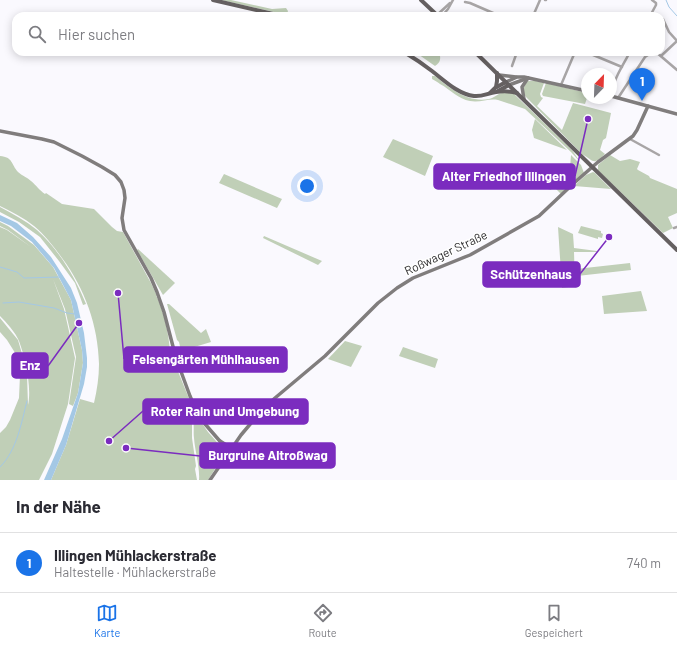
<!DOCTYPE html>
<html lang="de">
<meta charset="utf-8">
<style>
:root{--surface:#fff;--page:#f2f2f3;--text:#2b2b33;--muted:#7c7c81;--line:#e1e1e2;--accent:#1a73e8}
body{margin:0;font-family:Barlow,sans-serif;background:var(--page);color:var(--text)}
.compass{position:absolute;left:581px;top:68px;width:36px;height:36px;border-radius:50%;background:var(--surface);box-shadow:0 2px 10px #0003;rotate:23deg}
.you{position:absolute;left:307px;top:186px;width:14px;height:14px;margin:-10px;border:3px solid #fff;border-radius:50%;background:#1a73e8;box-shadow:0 0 0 6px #1a73e833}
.badge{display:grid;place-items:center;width:26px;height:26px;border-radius:50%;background:var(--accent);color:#fff;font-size:13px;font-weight:700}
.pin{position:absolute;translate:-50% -33px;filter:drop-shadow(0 1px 2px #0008)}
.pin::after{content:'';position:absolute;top:21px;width:14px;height:12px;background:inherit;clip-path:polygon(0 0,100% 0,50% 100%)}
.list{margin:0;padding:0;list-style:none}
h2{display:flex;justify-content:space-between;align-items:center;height:52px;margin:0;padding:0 16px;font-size:17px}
h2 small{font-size:13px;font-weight:400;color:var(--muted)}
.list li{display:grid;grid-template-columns:26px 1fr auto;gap:12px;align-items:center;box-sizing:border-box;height:60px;padding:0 16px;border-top:1px solid var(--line)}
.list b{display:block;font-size:15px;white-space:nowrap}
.list p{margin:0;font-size:13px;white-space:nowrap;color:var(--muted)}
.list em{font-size:13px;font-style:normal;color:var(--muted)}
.icon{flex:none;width:22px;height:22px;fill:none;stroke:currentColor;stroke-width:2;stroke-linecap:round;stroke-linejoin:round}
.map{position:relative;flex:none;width:677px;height:480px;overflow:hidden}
.search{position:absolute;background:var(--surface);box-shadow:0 2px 10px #0003;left:12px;right:12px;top:12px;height:44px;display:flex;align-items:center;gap:10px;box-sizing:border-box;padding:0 14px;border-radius:12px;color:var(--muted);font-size:15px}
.sheet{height:112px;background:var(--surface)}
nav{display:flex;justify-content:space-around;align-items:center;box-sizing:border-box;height:56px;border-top:1px solid var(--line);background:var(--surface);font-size:11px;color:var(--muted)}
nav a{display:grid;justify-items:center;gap:2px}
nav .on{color:var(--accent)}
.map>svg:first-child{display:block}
</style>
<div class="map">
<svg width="677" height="480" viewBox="0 0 677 480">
<rect width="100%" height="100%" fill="#faf9fe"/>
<g fill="#c0cfb7">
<path d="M221,0H231L272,9L286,8L288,11L287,14H283Z"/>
<path d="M415,52H439C441,58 441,62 435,66Z"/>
<path d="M432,76H435C450,88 467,103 489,99C494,98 498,93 503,93C506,92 510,93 513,93L572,150L581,163L571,152L525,109L498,100C489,98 480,103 470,101C458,99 451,90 440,84C438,82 435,81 432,79Z"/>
<path d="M528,81H536L544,83L540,94L541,97L543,98L537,106L562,130L573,103L611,113L606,138L603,140L600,150L605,154C593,166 594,161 582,154L526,97C522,91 523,86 528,81Z"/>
<path d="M546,83L587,93V98L585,104L543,96L542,94Z"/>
<path d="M535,119L567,150L534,138L532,130Z"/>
<path d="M393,139L433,156L425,176L383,157Z"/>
<path d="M571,155L581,165L584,173L561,194L553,186L551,190L540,187L542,178L540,171L569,182Z"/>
<path d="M610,155L620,161L630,159L640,162L637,169L638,170L649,176L650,178L677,189V213L668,217L673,228L663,233L598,170V165Z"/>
<path d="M0,156C13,157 11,164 18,172C22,176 27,177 31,181C36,185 39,190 45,194L46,193L62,204L94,209L112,227L117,231L123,232L151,283L157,296L156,297H157C164,313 169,334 170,352L168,354L173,359L190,401L199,419L208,432L223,449L224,453L222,458L208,480H199C200,466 195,452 194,438C193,431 195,425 192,418V438L196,466L195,469L197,480H51L66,445L80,399L94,403C97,390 99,377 99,364C98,325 85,289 62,258C54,247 45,235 34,226C24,218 12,212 0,206Z"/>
<path d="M593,172L595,173L611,189L574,186L586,175Z"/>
<path d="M224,174L282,199L277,208L219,183Z"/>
<path d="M0,207C13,214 26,221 37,230C59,250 75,277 86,304L83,305L75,283L59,261L40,237L19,222L0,212Z"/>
<path d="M0,222L8,226L34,245L53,267L71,300L82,350L83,363L78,393L73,406L69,404L76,357L65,309L53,279L64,309L75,358L68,404L52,454L39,480H0V433L6,427L10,420L19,398L20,375L17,356L7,340L0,332V318L18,340L25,364L27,375L28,405C32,387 25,357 19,341C16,333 6,322 0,316V227L7,230L31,247L39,258L31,247L8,230L0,226Z"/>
<path d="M581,226L601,231V233L603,234L602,238L598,237V239L578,233Z"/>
<path d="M558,227L573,234L574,248L597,251V252H574L575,286L562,288Z"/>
<path d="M264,236L322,261L318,265L263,238Z"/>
<path d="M138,249L175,283L163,295L137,250Z"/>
<path d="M630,263L631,270L577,276L576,269Z"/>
<path d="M641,291L647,311L604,314L602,296Z"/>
<path d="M169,304L201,333L206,329L211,342L181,351L179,342L177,340L167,304Z"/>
<path d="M345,341L362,346L351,367L328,359Z"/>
<path d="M403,347L438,359L435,368L399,356Z"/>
</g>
<path fill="#a4c8e5" d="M0,215L17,223L33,237L51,257L71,288L77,303L84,333L87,358V367L84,384L66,445L51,480H44L62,439L78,393L83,363L82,350L71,300L54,268L32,242L11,226L0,221Z"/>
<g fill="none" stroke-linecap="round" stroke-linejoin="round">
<g stroke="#a4c8e5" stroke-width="1">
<path d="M666,0L669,7L677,16"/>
<path d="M0,267L17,272L24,278L60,277"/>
<path d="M3,303L19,302L54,308L67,313L75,314"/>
<path d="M0,467C17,450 21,424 27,401"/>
</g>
<g stroke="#a8a5a6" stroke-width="2.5">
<path d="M545,0H546"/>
<path d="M465,2L470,3L500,16"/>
<path d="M437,15L450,3"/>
<path d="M442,16L448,9L453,0"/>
<path d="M533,16L540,0"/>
<path d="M650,16L656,5V3L652,0"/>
<path d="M663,19L669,32L677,41"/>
<path d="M586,52L622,67"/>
<path d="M656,52L677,70"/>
<path d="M661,56L677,41"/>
<path d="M512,66L517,52"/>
<path d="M561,85L575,52"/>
<path d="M611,95C613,80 623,65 630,52"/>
<path d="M618,98L645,57L648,55L651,52"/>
<path d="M630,139L659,155"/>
<path d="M674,228L677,227"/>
</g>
<g stroke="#807d7d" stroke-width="3.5">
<path d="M499,75L516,77"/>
<path d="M506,82L517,77H524L587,91"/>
<path d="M509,85L528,78"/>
<path d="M611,96L677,114"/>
<path d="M524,99L522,87L528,78"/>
<path d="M0,131L42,139L54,142L82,156L102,167L115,175L121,182L124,190L125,198L122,218L124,230L151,278L157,292L164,312L176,358L190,396L196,410L205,424L225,447L229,451"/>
<path d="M220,441L231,448"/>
<path d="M210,480L241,435L263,409L275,398L325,356L378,303L397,288L413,278L470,255L539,216L574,183L598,162L633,136L637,130L648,106"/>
</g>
<g stroke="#656061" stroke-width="4">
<path d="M213,0L282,16"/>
<path d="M421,0L438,16"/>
<path d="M404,52C414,58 423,64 432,71C445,81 458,94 474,96C482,97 488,93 496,92C503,91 510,91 517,93"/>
<path d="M475,52L677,250"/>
<path d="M496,87L497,81V73"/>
<path d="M498,91L509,85"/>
<path d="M490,93L495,88L506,82"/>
</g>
</g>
<g text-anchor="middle" stroke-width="3" stroke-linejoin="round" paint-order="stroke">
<g font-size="12" fill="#2c2b2d" stroke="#fff">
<text transform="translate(446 253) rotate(-25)" y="4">Roßwager Straße</text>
</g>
</g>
<path fill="none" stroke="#7b2cbf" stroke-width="1.5" d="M588 119L575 176M609 237L580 274M118 293L124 359M79 323L48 366M109 441L143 411M126 448L200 456"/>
<g fill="#7b2cbf" stroke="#fff" stroke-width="1.5">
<circle cx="588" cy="119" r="4"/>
<circle cx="609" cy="237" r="4"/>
<circle cx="118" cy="293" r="4"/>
<circle cx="79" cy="323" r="4"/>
<circle cx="109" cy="441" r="4"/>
<circle cx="126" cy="448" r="4"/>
</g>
<g fill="#7b2cbf" stroke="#7b2cbf" stroke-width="1.5">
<rect x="434" y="164" width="141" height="25" rx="4"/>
<rect x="483" y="262" width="97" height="25" rx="4"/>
<rect x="124" y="347" width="163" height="25" rx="4"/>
<rect x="12" y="353" width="36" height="25" rx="4"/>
<rect x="143" y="399" width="165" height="25" rx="4"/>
<rect x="200" y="443" width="135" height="25" rx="4"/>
</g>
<g font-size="13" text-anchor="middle" font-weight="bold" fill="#fff">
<text x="504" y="181">Alter Friedhof Illingen</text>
<text x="531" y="279">Schützenhaus</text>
<text x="206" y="364">Felsengärten Mühlhausen</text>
<text x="30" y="370">Enz</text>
<text x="225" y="416">Roter Rain und Umgebung</text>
<text x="268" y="460">Burgruine Altroßwag</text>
</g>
</svg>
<svg class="compass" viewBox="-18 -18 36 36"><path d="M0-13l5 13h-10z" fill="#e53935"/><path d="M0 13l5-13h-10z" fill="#7c7c81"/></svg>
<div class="you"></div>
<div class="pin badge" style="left:642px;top:101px">1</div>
<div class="search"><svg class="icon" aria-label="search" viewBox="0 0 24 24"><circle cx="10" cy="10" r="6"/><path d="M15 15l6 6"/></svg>Hier suchen</div>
</div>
<section class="sheet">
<h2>In der Nähe<small></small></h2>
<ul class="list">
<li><span class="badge">1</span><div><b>Illingen Mühlackerstraße</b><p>Haltestelle · Mühlackerstraße</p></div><em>740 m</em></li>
</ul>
</section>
<nav>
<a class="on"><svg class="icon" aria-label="map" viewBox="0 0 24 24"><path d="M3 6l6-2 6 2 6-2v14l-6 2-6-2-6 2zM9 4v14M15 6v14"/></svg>Karte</a>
<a><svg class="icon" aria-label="directions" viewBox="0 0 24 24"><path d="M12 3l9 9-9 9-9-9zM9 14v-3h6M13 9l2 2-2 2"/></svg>Route</a>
<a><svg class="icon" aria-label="saved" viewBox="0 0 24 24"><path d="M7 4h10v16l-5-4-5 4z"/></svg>Gespeichert</a>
</nav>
